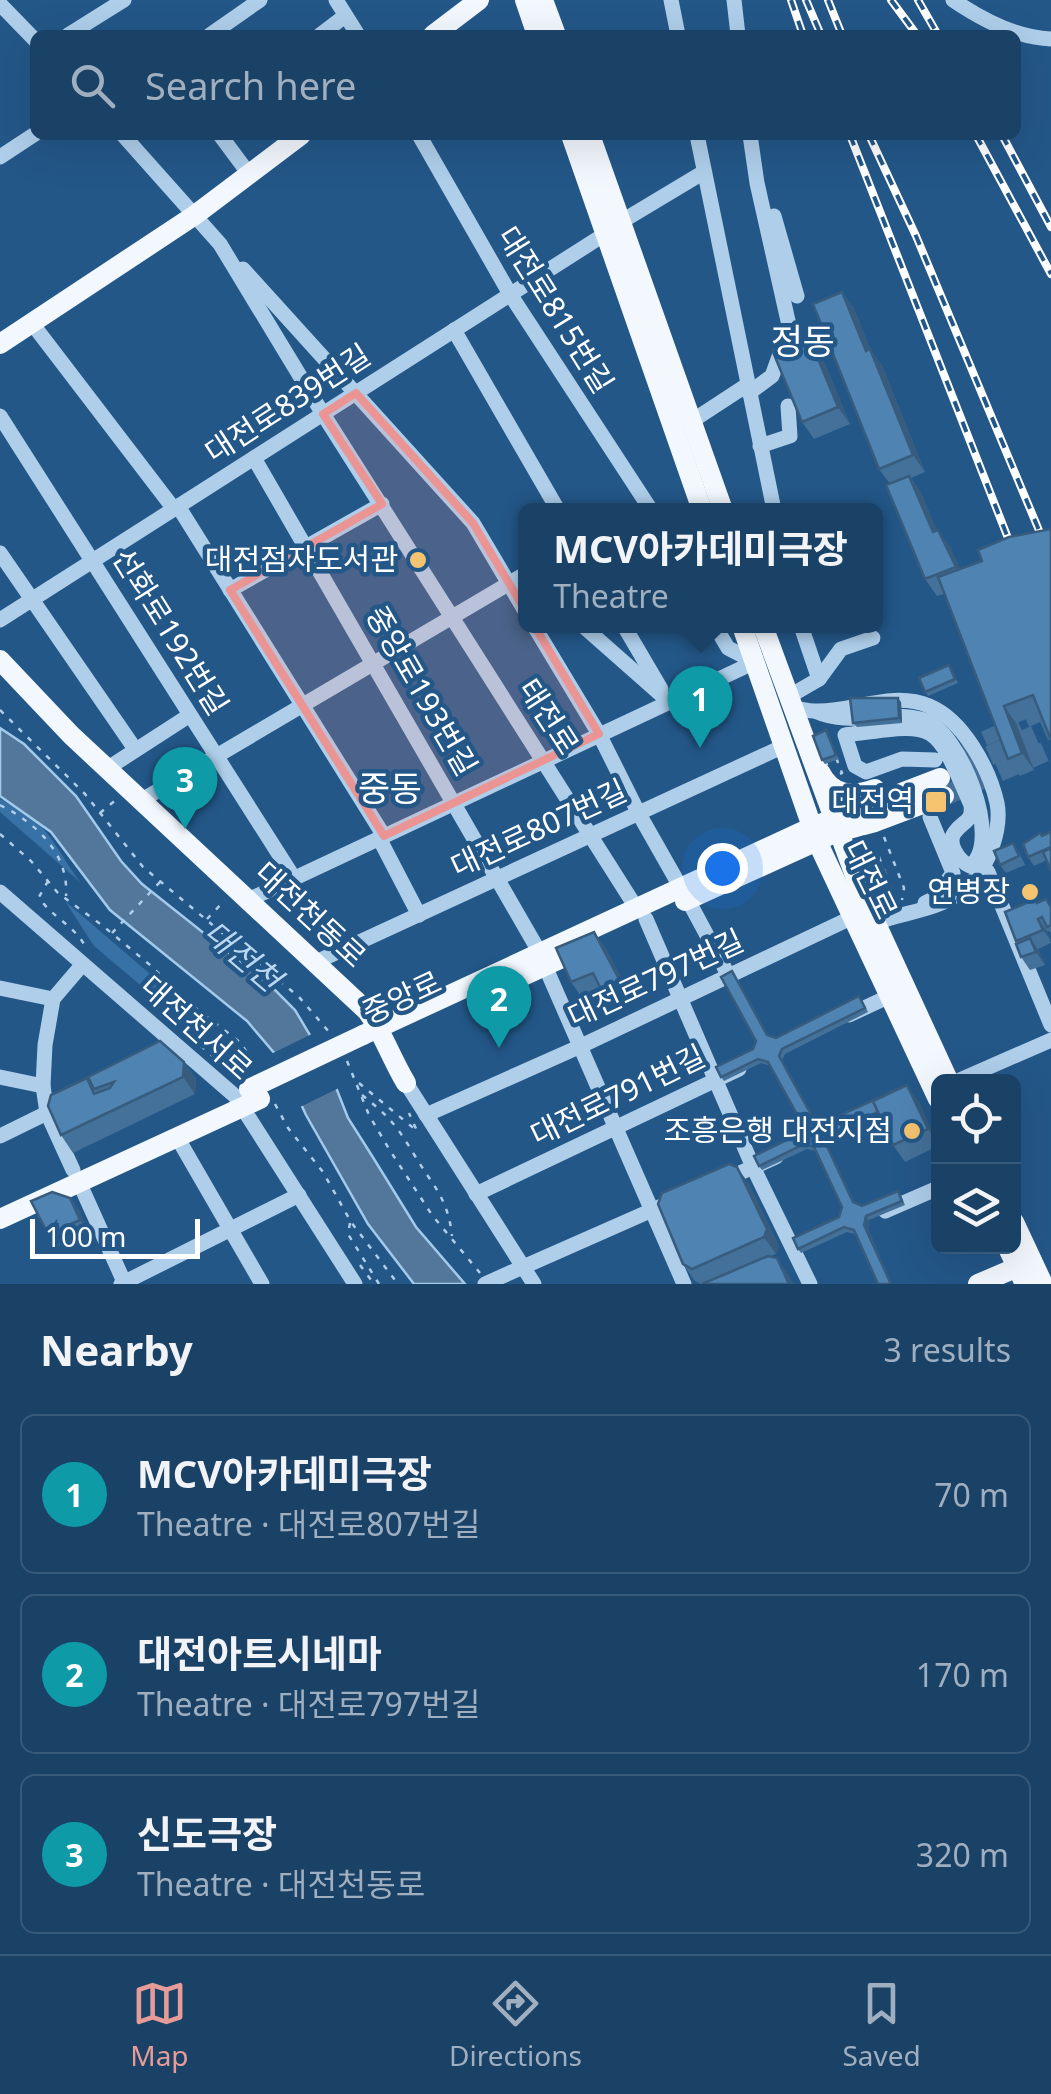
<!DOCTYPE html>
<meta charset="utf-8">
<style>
:root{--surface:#1a4166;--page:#274c6f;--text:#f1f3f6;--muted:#9fafbf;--line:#385a7a;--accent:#e69b98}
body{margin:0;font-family:"Noto Sans","Noto Sans KR",sans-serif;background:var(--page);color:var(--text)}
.controls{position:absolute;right:30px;bottom:30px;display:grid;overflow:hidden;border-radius:15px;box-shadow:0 10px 40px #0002}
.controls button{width:90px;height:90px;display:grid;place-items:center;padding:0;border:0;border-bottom:2px solid var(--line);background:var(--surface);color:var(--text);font:50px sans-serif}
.scale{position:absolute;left:30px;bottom:25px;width:170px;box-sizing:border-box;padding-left:10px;border:5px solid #fff;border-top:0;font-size:28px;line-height:35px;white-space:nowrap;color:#fff;-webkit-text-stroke:8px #235788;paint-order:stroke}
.you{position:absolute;left:722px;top:868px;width:35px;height:35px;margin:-25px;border:8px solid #fff;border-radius:50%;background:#1a73e8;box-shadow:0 0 0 15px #1a73e833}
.badge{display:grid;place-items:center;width:65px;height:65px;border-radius:50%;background:var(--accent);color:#fff;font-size:32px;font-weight:700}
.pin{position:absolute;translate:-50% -82px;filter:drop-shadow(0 2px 5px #0008)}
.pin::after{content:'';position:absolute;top:52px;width:35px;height:30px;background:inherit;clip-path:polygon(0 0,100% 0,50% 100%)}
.popup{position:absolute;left:518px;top:503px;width:365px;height:130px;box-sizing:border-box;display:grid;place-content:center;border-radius:15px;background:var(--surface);filter:drop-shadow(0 2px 8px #0005);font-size:32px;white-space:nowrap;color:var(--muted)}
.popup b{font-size:38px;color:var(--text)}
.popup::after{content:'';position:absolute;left:50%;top:100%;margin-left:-20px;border:20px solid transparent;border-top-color:var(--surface)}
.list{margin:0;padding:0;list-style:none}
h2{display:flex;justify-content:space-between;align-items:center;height:130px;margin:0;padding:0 40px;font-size:42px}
h2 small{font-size:32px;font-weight:400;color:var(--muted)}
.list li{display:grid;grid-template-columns:65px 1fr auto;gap:30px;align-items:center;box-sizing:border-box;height:160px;margin:0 20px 20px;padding:0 20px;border:2px solid var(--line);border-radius:15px}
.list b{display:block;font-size:38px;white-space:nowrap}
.list p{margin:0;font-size:32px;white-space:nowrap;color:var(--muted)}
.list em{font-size:32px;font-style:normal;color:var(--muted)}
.icon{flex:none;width:55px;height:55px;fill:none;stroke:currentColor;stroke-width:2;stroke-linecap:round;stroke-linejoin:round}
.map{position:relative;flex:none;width:1051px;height:1284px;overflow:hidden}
.search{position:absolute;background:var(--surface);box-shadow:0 10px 40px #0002;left:30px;right:30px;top:30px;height:110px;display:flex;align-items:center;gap:25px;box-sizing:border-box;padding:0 35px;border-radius:15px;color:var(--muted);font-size:38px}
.sheet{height:670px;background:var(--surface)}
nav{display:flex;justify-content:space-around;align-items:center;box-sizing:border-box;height:140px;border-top:2px solid var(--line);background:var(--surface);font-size:28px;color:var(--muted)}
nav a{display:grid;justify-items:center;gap:5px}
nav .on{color:var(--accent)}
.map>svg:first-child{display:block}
</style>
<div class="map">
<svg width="1051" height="1284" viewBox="0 0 1051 1284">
<rect width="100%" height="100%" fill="#235788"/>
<g fill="#3771a5">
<path d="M0,799C48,820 52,843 80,882L0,812Z"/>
<path d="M65,901L185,1004L189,1026L94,946Z"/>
</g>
<path fill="#53779a" stroke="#a2caeb" stroke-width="2.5" d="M0,728L24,744L76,796L121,861L142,884L273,988L295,1010L326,1062L348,1118L374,1159L416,1227L465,1284H414L368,1224L306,1115L281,1061L247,1021L110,910L51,832L0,796Z"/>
<path fill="#235788" d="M314,1033L341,1087L298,1108L277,1064L269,1055Z"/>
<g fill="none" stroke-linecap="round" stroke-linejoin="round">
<path stroke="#44709a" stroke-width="15" stroke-dasharray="15 8" stroke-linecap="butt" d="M963,748L1051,709"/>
<g stroke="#44709a" stroke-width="20" stroke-dasharray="20 10" stroke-linecap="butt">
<path d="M962,768L1051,728"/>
<path d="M944,796L1051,749"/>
</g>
<g stroke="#aeceea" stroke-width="2.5" stroke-dasharray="5 8" stroke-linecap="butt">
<path d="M0,710L85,794L143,867L299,997L330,1033"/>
<path d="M827,734L842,773L832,777L816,738Z"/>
<path d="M0,805C36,823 69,853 66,896"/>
<path d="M100,813L117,799"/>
<path d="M0,834L31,861L58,893L103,926L150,965L188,1002L241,1043L255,1066"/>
<path d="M884,837L904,888L902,900"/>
<path d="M879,857L893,892L883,896L868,862Z"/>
<path d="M48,881L39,897C50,916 75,926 85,946"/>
<path d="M207,919L225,900"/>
<path d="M112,933L160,882"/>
<path d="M181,1029L216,1059L220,1054L193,1019L188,1004"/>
<path d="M347,1061L369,1115L389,1149L432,1215L480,1273"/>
<path d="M359,1083L417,1131L409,1113"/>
<path d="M362,1095C390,1117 397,1126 415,1156C433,1186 448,1198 452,1236"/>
<path d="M275,1104L288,1128L323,1172L351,1222L398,1284"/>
<path d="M350,1223L348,1234L379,1284"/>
<path d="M360,1265L374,1284"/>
</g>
<g stroke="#aeceea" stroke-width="15">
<path d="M336,0L358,35"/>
<path d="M671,0L678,35"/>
<path d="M734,0L738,35"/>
<path d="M953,0C981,19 1016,38 1051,39"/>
<path d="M0,4L35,40"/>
<path d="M68,35L124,0"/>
<path d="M210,35L260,0"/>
<path d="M320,35L345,16"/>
<path d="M123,135L220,244L323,414L637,909"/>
<path d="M220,135L249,174"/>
<path d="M419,135L510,294L651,510"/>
<path d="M697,135L774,510"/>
<path d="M0,157L35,134"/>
<path d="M774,216L797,296"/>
<path d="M619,223L704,172"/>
<path d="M243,269L473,523L525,611"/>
<path d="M31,322L174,509"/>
<path d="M454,330L558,510"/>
<path d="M749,393L772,376L781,351L793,343L757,183L750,135"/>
<path d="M0,416L294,878"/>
<path d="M692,421L747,385"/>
<path d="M760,446L790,436L788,406"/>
<path d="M254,458L540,953"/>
<path d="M178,506L384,836"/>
<path d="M0,553L135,749"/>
<path d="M230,590L382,504"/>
<path d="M0,620L605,234"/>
<path d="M534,626L599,734L639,814L681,888"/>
<path d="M583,626L668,701"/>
<path d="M624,626L661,689"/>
<path d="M715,626L728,648L755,662"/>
<path d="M819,679L841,649L873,638"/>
<path d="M788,697L819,679L801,626"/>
<path d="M792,707C799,709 807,711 815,711C851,713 892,690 929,706C963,720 989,768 997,803C1002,828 989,864 972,882C945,911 909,910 875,923"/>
<path d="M817,712C851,727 889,709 924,720C960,731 1004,842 970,866C959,861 946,843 955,832C964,820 973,822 971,805C933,718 938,723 845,735L855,766L866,772L902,759L935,760"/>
<path d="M108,768L190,715"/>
<path d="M142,800L525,574"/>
<path d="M379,838L419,915"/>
<path d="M988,872L1051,1025"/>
<path d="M0,892L235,1096L355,1284"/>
<path d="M248,900L755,662"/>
<path d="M688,900L731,980"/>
<path d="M925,903L933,899L953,873L930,817"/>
<path d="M646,919L753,1167L810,1284"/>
<path d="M316,962L784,746"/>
<path d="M545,966L684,1284"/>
<path d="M0,988L53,999"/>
<path d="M849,1015L892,995"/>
<path d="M0,1077L43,1086"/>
<path d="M955,1082L1051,1040"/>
<path d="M406,1083L534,1284"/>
<path d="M426,1115L581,1046L855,916"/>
<path d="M0,1136L53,1110"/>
<path d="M177,1137L262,1284"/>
<path d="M73,1170L47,1113L43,1086L45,1045L53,999L82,965"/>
<path d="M724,1180L776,1157"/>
<path d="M79,1182L125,1284"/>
<path d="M476,1194L739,1069"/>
<path d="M885,1211L938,1188"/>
<path d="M505,1275L675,1200"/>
<path d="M121,1284L299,1195"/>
</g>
<g stroke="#f2f8fe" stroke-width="20">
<path d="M525,0L537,35"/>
<path d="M543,0L556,35"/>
<path d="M433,35L479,0"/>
<path d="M571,135L702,510"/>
<path d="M590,135L723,510"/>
<path d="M0,344L195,215L301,135"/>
<path d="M742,626L817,841L938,1099"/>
<path d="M763,626L860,889L949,1082"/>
<path d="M0,660L71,735L367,1011C382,1031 392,1060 406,1083"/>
<path d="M820,772C832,796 852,797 875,789"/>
<path d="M685,901L837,832L875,822L944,796"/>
<path d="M508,983L586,947"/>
<path d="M363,1035L812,827L940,778"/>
<path d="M0,1219L260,1099"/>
<path d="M1014,1222L1043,1284"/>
<path d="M1007,1246L1025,1284"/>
<path d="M978,1284L1032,1261"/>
</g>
<defs>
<g id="rail">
<path d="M791,0L803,35"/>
<path d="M806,0L821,35"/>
<path d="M828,0L842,35"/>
<path d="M891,0L917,35"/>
<path d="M918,0L938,35"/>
<path d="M850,135L1017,561"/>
<path d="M869,135L916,236L1051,559"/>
<path d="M976,135L1051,274"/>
<path d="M1002,135L1051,227"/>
</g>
</defs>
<use href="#rail" stroke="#fff" stroke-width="8"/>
<use href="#rail" stroke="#235788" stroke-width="4" stroke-dasharray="11" stroke-linecap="butt"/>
<path stroke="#aeceea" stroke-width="15" d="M485,1284L505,1275"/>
<path stroke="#f2f8fe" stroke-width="20" d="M249,1089L363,1035"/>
</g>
<g fill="#447199">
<path d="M842,292L854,309L871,351L882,366L925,472L911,478L921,493L937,531L950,547L960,569L982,561L1040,714L1016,723L1034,770L1020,776L1008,759L944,594L937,596L925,579L890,484L879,469Z"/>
<path d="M809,337L821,355L850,424L814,439L802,422Z"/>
<path d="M949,665L958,683L928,696L925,692Z"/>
<path d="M901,702L902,723L857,727L853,723Z"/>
<path d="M826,730L839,759L825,764L822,760Z"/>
<path d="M1040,833L1047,860L1034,866L1028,857Z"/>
<path d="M1019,852L1025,865L1006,873L1000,865Z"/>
<path d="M881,863L894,891L880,896L877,892Z"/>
<path d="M1046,899L1051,905V933L1049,931H1047L1051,943L1038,949L1045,965L1030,970L1021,957L1016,941L1038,902Z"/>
<path d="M594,932L606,949L632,998L613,1006L602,991L583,999L571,982Z"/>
<path d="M862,1000L868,1012L785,1054L782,1060L815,1120L823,1123L919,1102L938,1146L905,1162L893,1145L880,1117L831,1139L828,1147L854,1202L862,1206L901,1196L905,1205L869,1220L868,1229L892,1284H878L855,1234L847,1232L801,1253L798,1249L839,1217L842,1207L816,1151L807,1149L762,1170L759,1166L799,1134L803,1125L771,1066L761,1063L724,1081L721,1077L753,1049L756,1041L768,1035L776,1038Z"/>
<path d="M160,1041L184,1062L196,1079L195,1094L73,1153L61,1135L48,1106L94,1089Z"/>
<path d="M749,1184L779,1246L776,1254L771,1256L789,1276L793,1284H701L695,1281L683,1264Z"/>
<path d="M70,1198L79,1211L89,1233L57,1247L48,1234Z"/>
</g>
<g fill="#375c7d">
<path d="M842,292L854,309L871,351L882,366L925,472L913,455L866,351Z"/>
<path d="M809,337L821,355L850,424L838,407Z"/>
<path d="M909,476L921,493L945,549L933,532Z"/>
<path d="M938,530L950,547L968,584L956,567Z"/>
<path d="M898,698L901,702L902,723L899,718Z"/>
<path d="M1004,706L1016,723L1034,770L1022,753Z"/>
<path d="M1038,919L1047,931L1051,941L1043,930Z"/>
<path d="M594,932L606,949L632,998L620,981Z"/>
<path d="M1030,938L1039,951L1045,965L1036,952Z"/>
<path d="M184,1062L196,1079L195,1094L183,1077Z"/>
<path d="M907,1085L919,1102L938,1144L928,1129Z"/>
<path d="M828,1135L831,1139L828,1147L856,1206L825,1142Z"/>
<path d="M737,1167L749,1184L779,1246L776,1254L764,1237Z"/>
<path d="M70,1198L79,1211L89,1233L80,1220Z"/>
<path d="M866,1216L869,1220L868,1229L892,1284L864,1225Z"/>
<path d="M777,1258L789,1276L793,1284H789Z"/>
</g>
<g fill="#4f83b2" stroke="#375c7d" stroke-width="2.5">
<path d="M842,292L866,351L870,349L913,455L879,469L813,304Z"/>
<path d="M809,337L838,407L802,422L773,352Z"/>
<path d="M909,476L933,532L938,530L956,567L925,579L886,485Z"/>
<path d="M1051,529V740L1033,695L1004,706L1022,753L1008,759L938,577L982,561L978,550L1009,537Z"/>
<path d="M949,665L955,679L925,692L919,678Z"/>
<path d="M850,698H898L899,718L853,723Z"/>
<path d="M826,730L836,755L822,760L813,736Z"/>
<path d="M1051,832V847L1028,857L1023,844L1040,833L1042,836Z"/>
<path d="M1013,843L1019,856L1000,865L994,851Z"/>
<path d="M1051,848V871L1043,852Z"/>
<path d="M881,863L891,886L877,892L867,869Z"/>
<path d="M1036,899L1037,903L1046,899L1051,907V925L1047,927L1042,917L1038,919L1043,930L1016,941L1005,912Z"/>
<path d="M594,932L620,981L601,989L593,973L571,982L556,948Z"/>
<path d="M1030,938L1036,952L1021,957L1016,944Z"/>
<path d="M732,971L767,1035L776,1038L859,996L865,1008L782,1049L779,1056L814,1120L823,1123L907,1085L873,1101L878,1112L828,1135L825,1142L853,1202L862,1206L898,1191L902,1201L866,1216L864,1225L891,1284H878L854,1230L844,1227L798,1249L793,1238L839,1217L842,1207L814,1147L804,1144L759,1166L754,1156L799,1134L803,1125L768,1062L758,1059L721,1077L716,1067L753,1049L756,1041L721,977Z"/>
<path d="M160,1041L184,1062L183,1077L61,1135L48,1106L51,1095L87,1078L94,1094L110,1088L114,1082L94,1089L88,1077Z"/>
<path d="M907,1085L928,1129L893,1145L873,1101Z"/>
<path d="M729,1164L737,1167L767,1229L764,1237L692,1269L683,1264L658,1204L662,1193Z"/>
<path d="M52,1192L70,1198L80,1220L48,1234L31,1201Z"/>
<path d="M768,1256L777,1258L789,1284H702Z"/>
</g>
<path fill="#ea9494" fill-opacity="0.2" stroke="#ea9494" stroke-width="8" stroke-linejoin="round" d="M356,393L473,523L599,734L384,836L230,590L382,504L323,414Z"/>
<g fill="#f5c471" stroke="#235788" stroke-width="4">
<circle cx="418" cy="560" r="10"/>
<rect x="924" y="790" width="24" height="24" rx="5"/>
<circle cx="1030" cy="892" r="10"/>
<circle cx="912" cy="1131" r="10"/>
</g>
<g text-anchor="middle" stroke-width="9" stroke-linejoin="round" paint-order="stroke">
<g font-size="30" fill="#fff" stroke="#235788">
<text transform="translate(555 310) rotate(58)" y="10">대전로815번길</text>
<text transform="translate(288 404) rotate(-33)" y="10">대전로839번길</text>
<text transform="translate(170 632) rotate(58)" y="10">선화로192번길</text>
<text transform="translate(421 691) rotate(60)" y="10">중앙로193번길</text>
<text transform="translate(548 717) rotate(57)" y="10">태전로</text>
<text transform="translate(539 829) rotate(-25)" y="10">대전로807번길</text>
<text transform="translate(870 880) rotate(64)" y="10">대전로</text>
<text transform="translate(310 915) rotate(43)" y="10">대전천동로</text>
<text transform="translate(656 979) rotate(-25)" y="10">대전로797번길</text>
<text transform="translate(402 998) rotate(-25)" y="10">중앙로</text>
<text transform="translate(196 1028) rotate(42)" y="10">대전천서로</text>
<text transform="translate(618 1096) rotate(-26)" y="10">대전로791번길</text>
</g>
<g font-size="30" fill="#fff" stroke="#235788" text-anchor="end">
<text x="398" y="570">대전점자도서관</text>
<text x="914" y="812">대전역</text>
<text x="1010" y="902">연병장</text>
<text x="892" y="1141">조흥은행 대전지점</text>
</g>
<g font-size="32" font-style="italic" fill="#bad8f1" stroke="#235788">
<text transform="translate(242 956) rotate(40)" y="11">대전천</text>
</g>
<g font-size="35" fill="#fff" stroke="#235788">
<text x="803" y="354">정동</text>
<text x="390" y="801">중동</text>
</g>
</g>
</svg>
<div class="controls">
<button><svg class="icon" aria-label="locate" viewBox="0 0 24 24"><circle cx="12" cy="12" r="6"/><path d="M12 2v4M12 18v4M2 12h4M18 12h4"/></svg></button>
<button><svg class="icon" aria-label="layers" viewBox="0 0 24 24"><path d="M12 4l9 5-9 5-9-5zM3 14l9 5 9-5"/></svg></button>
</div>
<div class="scale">100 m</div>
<div class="you"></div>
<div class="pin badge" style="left:700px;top:748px;background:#0f9aa8">1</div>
<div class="popup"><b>MCV아카데미극장</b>Theatre</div>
<div class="pin badge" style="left:499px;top:1048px;background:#0f9aa8">2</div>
<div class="pin badge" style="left:185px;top:829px;background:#0f9aa8">3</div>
<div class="search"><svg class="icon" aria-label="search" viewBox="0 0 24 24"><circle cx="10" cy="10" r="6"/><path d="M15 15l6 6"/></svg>Search here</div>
</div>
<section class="sheet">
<h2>Nearby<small>3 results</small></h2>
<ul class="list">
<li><span class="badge" style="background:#0f9aa8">1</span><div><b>MCV아카데미극장</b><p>Theatre · 대전로807번길</p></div><em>70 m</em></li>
<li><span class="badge" style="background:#0f9aa8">2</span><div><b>대전아트시네마</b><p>Theatre · 대전로797번길</p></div><em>170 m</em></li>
<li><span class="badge" style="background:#0f9aa8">3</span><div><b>신도극장</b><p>Theatre · 대전천동로</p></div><em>320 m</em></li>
</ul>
</section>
<nav>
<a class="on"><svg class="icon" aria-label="map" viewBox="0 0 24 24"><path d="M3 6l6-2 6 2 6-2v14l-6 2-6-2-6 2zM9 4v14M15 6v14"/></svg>Map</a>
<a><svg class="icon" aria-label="directions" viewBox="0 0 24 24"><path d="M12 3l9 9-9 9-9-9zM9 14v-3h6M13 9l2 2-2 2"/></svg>Directions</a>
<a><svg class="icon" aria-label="saved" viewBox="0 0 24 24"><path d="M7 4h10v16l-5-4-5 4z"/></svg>Saved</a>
</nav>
